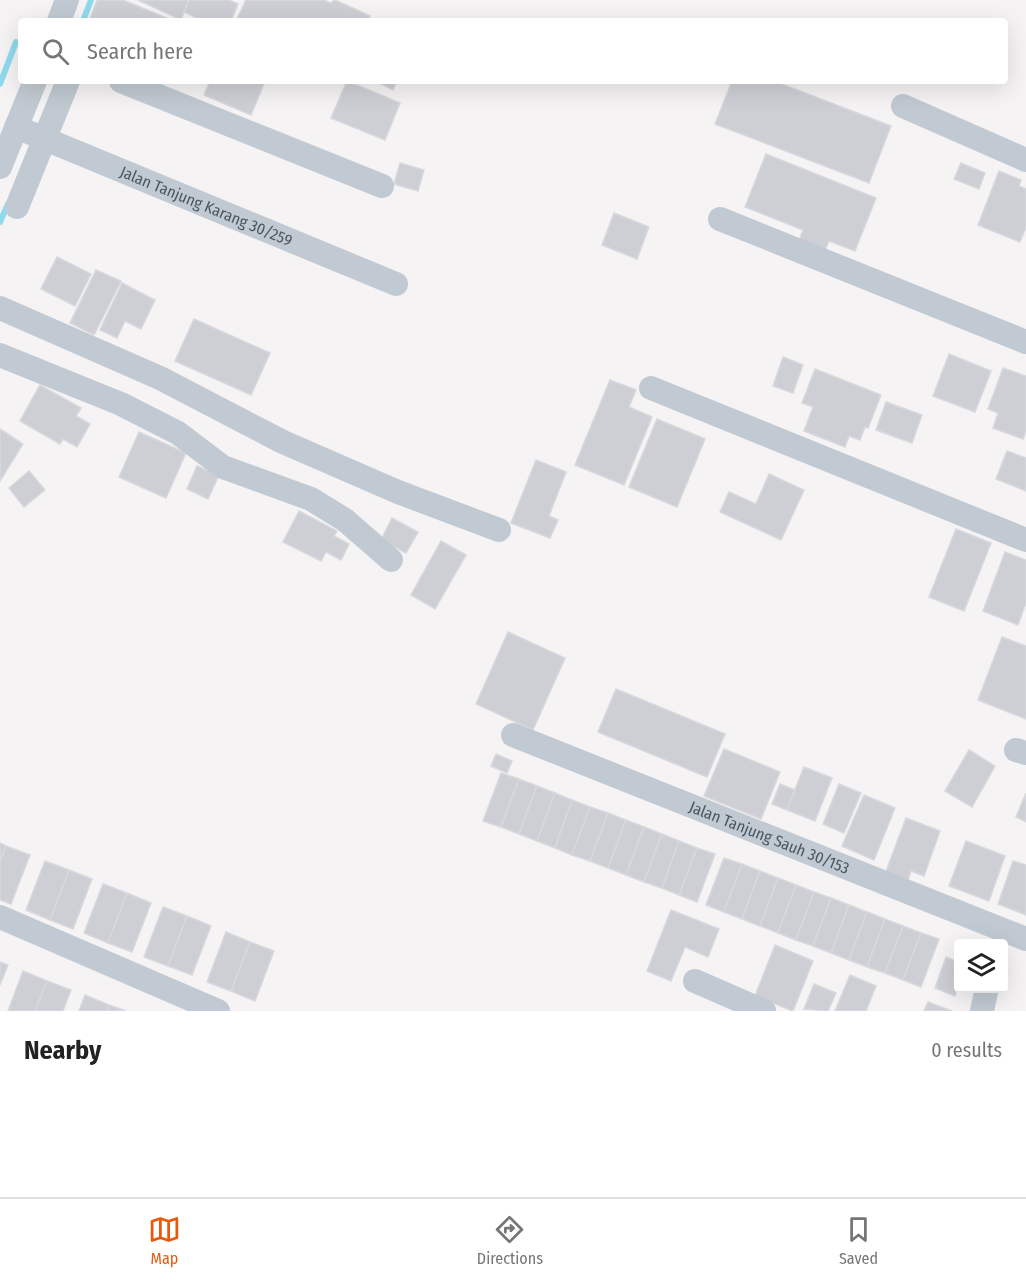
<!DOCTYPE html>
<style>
:root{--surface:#fff;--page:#f6f6f6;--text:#222;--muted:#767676;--line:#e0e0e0;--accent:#ea580c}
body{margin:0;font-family:"Fira Sans Condensed",sans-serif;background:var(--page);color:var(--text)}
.controls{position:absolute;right:18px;bottom:18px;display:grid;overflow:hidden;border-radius:6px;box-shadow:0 6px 24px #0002}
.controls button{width:54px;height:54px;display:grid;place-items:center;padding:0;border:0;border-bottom:2px solid var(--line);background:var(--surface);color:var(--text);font:30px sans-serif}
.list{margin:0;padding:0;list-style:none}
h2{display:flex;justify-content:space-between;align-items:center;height:78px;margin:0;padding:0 24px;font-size:26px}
h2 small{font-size:20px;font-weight:400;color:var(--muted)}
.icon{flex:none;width:33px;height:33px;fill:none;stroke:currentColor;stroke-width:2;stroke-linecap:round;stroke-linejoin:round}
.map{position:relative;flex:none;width:1026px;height:1011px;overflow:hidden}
.search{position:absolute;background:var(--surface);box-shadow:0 6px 24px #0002;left:18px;right:18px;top:18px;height:66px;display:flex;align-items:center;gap:15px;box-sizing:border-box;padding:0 21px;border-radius:6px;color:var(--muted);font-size:22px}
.sheet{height:186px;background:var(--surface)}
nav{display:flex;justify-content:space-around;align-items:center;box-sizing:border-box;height:84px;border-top:2px solid var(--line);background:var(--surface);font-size:16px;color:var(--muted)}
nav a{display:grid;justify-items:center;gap:3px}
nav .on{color:var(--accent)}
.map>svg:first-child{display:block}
</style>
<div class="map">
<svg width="1026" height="1011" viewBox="0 0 1026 1011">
<rect width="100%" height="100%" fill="#f5f3f3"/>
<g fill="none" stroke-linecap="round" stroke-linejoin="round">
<g stroke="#90daee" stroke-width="6">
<path d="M83,21L91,0"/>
<path d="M0,84L16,42"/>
<path d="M0,222L8,204"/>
</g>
</g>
<g fill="#cdcfd5" stroke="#d7d9de" stroke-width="1.5">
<path d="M97,0H123L174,21H89Z"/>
<path d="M138,0H189L181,20Z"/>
<path d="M189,0H229L238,4L231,21H203L184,12Z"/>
<path d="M246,0H324L330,3L335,0L370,16L368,21H236Z"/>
<path d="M210,81H265L251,115L204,95Z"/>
<path d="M347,81L400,103L385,140L331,118Z"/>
<path d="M376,81H397L393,90Z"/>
<path d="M732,81H774L891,126L869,183L715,124Z"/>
<path d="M766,154L876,198L855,251L829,241L821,259L796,249L803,230L745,207Z"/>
<path d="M400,163L424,170L418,191L394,184Z"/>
<path d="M961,163L985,173L979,189L954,179Z"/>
<path d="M999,171L1021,180L1019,186L1026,189V227L1020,242L978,225Z"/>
<path d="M614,213L649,227L637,259L602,245Z"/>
<path d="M57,257L91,274L75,306L41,289Z"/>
<path d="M96,270L121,281L94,335L70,323Z"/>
<path d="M122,283L155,300L141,329L125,321L117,338L100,330Z"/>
<path d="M194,319L270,353L251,395L175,361Z"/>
<path d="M949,354L991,371L975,412L933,396Z"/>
<path d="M783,357L803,365L793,393L773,386Z"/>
<path d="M1003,368L1026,376V431L1023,439L993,428L998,413L988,409Z"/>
<path d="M815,369L881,395L868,428L865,427L860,440L849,436L845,447L804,431L813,407L802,403Z"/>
<path d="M610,380L636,390L629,407L652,417L624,485L575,465Z"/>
<path d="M40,385L81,408L76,416L90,424L77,447L63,439L60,444L20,421Z"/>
<path d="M886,402L922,415L912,443L876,430Z"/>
<path d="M657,419L705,439L677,507L629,487Z"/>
<path d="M0,429L23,444L0,481Z"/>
<path d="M139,432L186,453L166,498L119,477Z"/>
<path d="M1007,451L1026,458V491L996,479Z"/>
<path d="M536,460L566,472L549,516L558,520L550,538L511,523Z"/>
<path d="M197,466L219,475L208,499L187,489Z"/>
<path d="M29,471L45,490L24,507L9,488Z"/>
<path d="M769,474L804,490L781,540L720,512L729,492L756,504Z"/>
<path d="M299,511L337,531L334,536L349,544L341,560L326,552L321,561L283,542Z"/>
<path d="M392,518L418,532L406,553L381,540Z"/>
<path d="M956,529L991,543L964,611L929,597Z"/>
<path d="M441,541L466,555L435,609L411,595Z"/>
<path d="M1005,552L1026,560V603L1018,625L983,611Z"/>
<path d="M508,632L565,658L533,730L476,704Z"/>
<path d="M1002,637L1026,646V719L978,700Z"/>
<path d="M616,689L725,734L707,777L598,732Z"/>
<path d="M724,749L780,772L761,819L704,796Z"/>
<path d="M969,750L995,766L972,807L945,791Z"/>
<path d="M496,754L512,761L507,773L491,766Z"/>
<path d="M804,767L832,778L815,821L787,810Z"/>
<path d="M501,773L519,779L501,827L483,821Z"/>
<path d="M519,779L537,786L519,834L501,827Z"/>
<path d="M780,784L795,790L787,810L772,804Z"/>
<path d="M839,784L861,793L844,833L823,824Z"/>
<path d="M537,786L555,793L537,841L519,834Z"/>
<path d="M555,793L572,800L555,848L537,841Z"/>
<path d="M1026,793V822L1016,817Z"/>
<path d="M864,795L895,808L874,860L842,846Z"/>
<path d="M572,800L590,807L572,855L555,848Z"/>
<path d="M590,807L608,813L590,861L572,855Z"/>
<path d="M608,813L626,820L608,868L590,861Z"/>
<path d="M906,818L940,831L924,876L911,871L907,883L885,874Z"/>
<path d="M626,820L644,827L626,875L608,868Z"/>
<path d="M644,827L662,834L644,882L626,875Z"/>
<path d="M662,834L679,841L662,888L644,882Z"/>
<path d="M679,841L697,848L679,895L662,888Z"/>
<path d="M966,841L1005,856L989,901L949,886Z"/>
<path d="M0,843L6,846L0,862Z"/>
<path d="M6,846L30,855L11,904L0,900V862Z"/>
<path d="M697,848L715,854L697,902L679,895Z"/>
<path d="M724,858L742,864L724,912L706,905Z"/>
<path d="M45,861L69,870L50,920L26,910Z"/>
<path d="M1013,861L1026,865V915L998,904Z"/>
<path d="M742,864L760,871L742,919L724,912Z"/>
<path d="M69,870L92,879L73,929L50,920Z"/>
<path d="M760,871L778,878L760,926L742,919Z"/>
<path d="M778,878L796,885L778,933L760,926Z"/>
<path d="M103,884L127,893L108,943L84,933Z"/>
<path d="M796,885L814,892L796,940L778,933Z"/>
<path d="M814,892L831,898L813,946L796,940Z"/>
<path d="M127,893L151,903L132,952L108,943Z"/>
<path d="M831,898L849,905L831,953L813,946Z"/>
<path d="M849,905L867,912L849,960L831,953Z"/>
<path d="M163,907L187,916L168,966L144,957Z"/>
<path d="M671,910L719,929L708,957L685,947L671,981L647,971Z"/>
<path d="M867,912L885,919L867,967L849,960Z"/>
<path d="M187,916L211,926L192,975L168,966Z"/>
<path d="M885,919L903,926L885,973L867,967Z"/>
<path d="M903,926L921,933L903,980L885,973Z"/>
<path d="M226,932L250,942L231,991L207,982Z"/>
<path d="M921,933L939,939L921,987L903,980Z"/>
<path d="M250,942L274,951L255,1001L231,991Z"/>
<path d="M775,945L813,961L793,1011L755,996Z"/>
<path d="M946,957L958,962V987L955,996L935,988Z"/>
<path d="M0,962L8,965L0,985Z"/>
<path d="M23,971L47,981L35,1011H8Z"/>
<path d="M850,975L876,986L866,1011H835Z"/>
<path d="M47,981L71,990L63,1011H35Z"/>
<path d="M814,984L836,993L828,1011L804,1009Z"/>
<path d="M85,995L109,1005L107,1011H79Z"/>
<path d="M928,1002L952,1011H924Z"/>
<path d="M109,1005L126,1011H107Z"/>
</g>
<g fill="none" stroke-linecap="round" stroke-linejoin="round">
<g stroke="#c1cad2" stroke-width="24">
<path d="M59,21L67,0"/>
<path d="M121,81L382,186"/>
<path d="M903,106L1026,160"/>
<path id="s1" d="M16,127L396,284"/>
<path d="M0,167L35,81"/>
<path d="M17,207L68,81"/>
<path d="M720,219L1026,342"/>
<path d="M0,308L160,378L283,442L398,492L499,530"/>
<path d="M0,355L121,404L178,433L223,467L311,499L345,520L391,560"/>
<path d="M651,388L1026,540"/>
<path id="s2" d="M513,735L1026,939"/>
<path d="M1016,750L1026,753"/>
<path d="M0,917L218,1011"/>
<path d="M695,981L764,1011"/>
<path d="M982,1011L987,988"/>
</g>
</g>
<g text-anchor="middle" stroke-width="4.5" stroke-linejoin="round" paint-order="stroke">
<g font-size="16" fill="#4a5661" stroke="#fff">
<text dy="6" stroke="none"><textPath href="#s1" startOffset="206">Jalan Tanjung Karang 30/259</textPath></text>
<text dy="6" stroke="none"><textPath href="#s2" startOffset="276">Jalan Tanjung Sauh 30/153</textPath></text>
</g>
</g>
</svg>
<div class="controls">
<button><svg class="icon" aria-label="layers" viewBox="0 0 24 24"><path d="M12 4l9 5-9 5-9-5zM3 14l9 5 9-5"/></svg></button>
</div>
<div class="search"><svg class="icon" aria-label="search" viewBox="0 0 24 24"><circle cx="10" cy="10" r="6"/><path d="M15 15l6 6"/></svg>Search here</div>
</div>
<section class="sheet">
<h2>Nearby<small>0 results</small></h2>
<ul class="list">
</ul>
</section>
<nav>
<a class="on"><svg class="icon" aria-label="map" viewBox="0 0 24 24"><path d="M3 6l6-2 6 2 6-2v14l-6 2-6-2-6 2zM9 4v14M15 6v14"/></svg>Map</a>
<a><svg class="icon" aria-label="directions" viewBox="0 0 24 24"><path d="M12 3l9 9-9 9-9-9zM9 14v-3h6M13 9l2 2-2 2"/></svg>Directions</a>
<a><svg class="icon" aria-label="saved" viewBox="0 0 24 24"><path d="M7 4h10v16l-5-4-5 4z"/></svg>Saved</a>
</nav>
